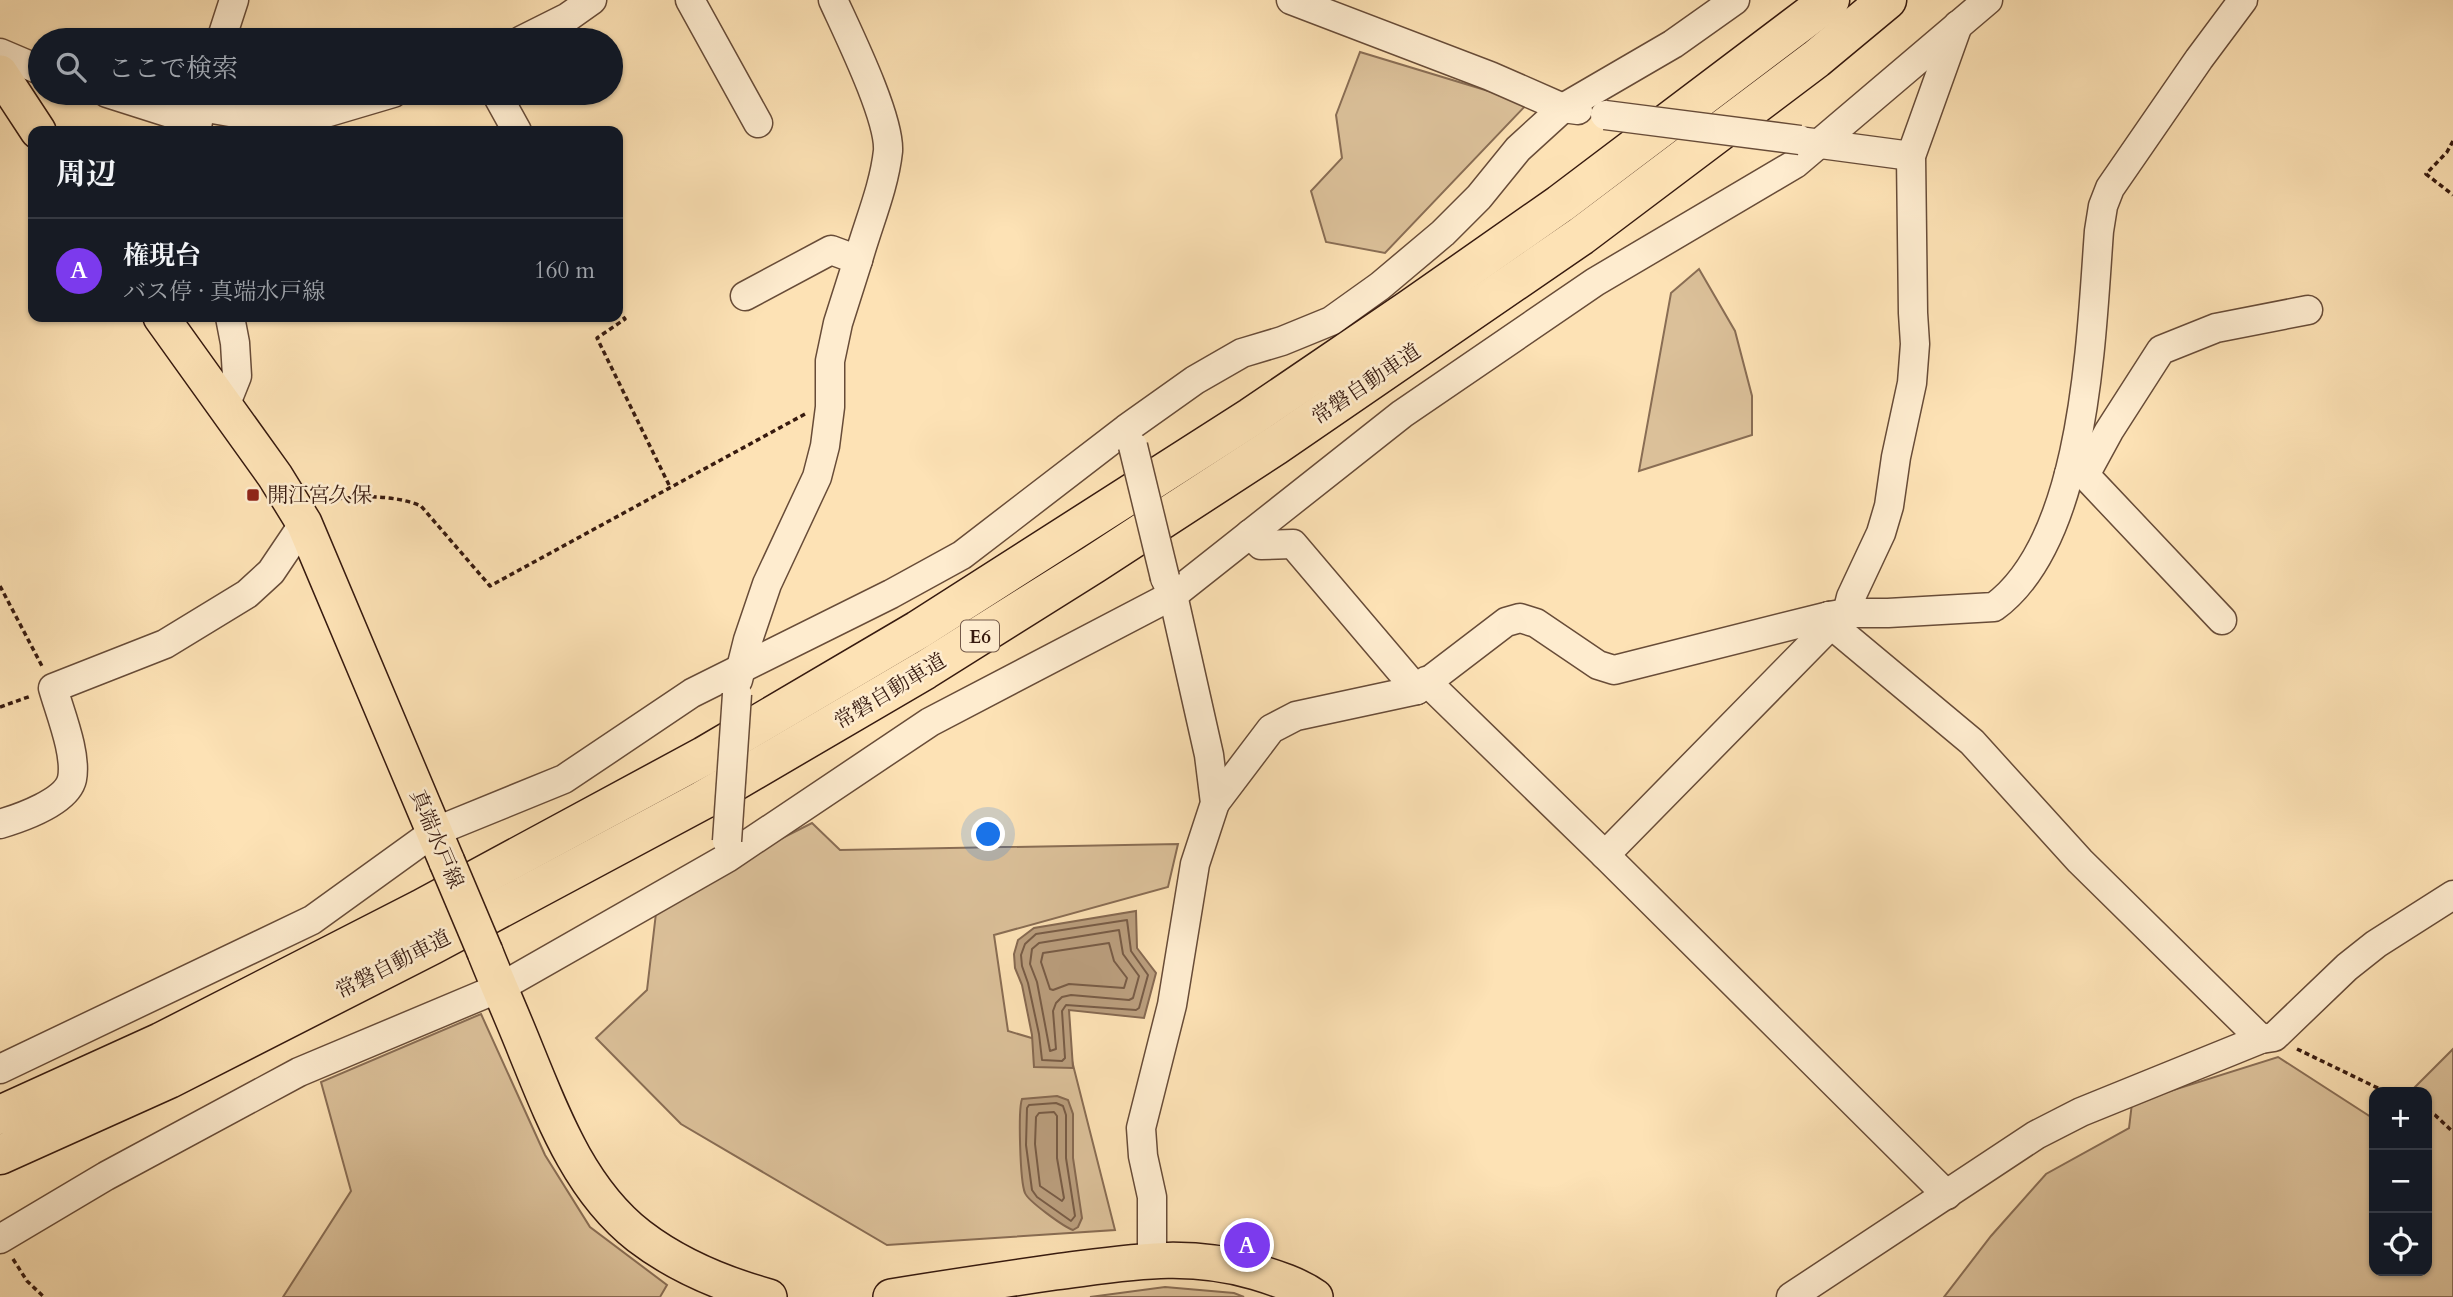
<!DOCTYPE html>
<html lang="ja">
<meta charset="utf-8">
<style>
:root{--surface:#171b24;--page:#242831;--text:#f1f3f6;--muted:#9ea1a6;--line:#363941;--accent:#7c3aed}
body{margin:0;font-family:Cardo,"Noto Serif JP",serif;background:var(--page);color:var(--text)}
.controls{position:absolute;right:21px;bottom:21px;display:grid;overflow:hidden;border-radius:14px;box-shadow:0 2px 5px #0004}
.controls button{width:63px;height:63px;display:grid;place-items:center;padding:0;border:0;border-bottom:2px solid var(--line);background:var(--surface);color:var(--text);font:35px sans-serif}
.you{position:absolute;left:989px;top:835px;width:24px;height:24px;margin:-18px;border:5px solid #fff;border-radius:50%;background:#1a73e8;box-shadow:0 0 0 10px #1a73e833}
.badge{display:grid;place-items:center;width:46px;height:46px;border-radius:50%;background:var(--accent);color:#fff;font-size:23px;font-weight:700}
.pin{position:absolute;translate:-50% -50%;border:4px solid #fff;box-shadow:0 2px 7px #0006}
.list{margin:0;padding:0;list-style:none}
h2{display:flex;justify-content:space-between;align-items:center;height:91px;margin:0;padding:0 28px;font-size:30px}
h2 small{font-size:23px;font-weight:400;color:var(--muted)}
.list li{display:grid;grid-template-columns:46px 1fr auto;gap:21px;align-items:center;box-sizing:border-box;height:105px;padding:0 28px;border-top:2px solid var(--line)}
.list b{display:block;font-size:26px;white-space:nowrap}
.list p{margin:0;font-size:23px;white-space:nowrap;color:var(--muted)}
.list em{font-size:23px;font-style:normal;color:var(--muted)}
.icon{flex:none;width:38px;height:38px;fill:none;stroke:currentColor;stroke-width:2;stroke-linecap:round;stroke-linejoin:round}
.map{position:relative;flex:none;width:2453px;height:1297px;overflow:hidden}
.search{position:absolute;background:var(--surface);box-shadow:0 2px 5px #0004;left:28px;top:28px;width:595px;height:77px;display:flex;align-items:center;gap:18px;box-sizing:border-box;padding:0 24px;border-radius:38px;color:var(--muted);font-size:26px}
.panel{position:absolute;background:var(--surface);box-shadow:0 2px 5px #0004;left:28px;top:126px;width:595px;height:196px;border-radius:14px}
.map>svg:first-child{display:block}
</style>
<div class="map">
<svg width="2453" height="1297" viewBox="0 0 2453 1297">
<rect width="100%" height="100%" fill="#fde2b5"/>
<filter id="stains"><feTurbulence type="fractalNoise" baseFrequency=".00286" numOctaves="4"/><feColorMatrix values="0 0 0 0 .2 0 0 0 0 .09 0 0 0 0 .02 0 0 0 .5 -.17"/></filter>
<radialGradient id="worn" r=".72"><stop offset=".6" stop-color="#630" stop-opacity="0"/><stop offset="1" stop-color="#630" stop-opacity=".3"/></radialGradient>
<g fill="#dbc099" stroke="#896d54" stroke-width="2">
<path d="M1360,52L1528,103L1385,253L1326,242L1311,191L1342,158L1336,115Z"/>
<path d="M1699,269L1735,331L1752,396V435L1639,471L1671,293Z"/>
<path d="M812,823L840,850L1178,844L1168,887L994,935L1008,1031L1069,1049L1115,1230L887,1245L681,1124L596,1038L647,990L656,913L737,861Z"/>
<path d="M481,1014L545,1155L590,1227L667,1285L660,1297H283L351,1191L321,1082Z"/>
<path d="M2453,1049V1297H1944L1991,1236L2046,1174L2129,1128L2132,1103L2278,1057L2374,1119V1271H2427V1092H2410Z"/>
<path d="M1165,1287L1234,1293L1244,1297H1090Z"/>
</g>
<g fill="#ba9e7d" stroke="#866951" stroke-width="2">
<path d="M1136,911L1137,948L1156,973L1144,1018L1069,1010L1073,1068L1034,1067L1032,1035L1022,985L1015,968L1014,954L1018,940L1034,928Z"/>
<path d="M1057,1096L1068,1100L1073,1114V1158L1082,1218L1078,1227L1073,1230C1064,1227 1028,1201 1025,1193C1020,1181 1018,1110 1022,1099Z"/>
</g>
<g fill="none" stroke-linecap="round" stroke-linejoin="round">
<g stroke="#785c46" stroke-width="2">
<path d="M1127,920L1131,951L1148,975L1139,1008L1136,1010L1066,1005L1062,1011L1065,1058L1062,1061L1042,1060L1039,1034L1028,983L1022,966L1021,955L1025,944L1036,934Z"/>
<path d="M1119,930L1123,954L1139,976L1133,998L1129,1000L1071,995L1062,997L1056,1003L1053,1011L1056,1049L1050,1051L1037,982L1030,964L1032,949L1039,943Z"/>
<path d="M1109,943L1114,961L1127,978L1124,988L1069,984L1053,990L1050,989L1041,962L1043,953Z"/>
<path d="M1056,1103L1063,1106L1066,1115V1158L1075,1216L1071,1221L1037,1197L1032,1190L1026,1145L1027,1108L1029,1105Z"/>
<path d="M1039,1113L1054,1112L1057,1116V1158L1064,1198L1062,1201L1040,1186L1035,1144L1036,1117Z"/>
</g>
<defs>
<g id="minor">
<path d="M690,0L758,123"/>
<path d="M833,0C848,33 890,118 888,151C884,188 868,224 858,260"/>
<path d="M1291,0L1490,76L1563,108L1578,110"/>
<path d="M221,40L234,0"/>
<path d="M522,40L568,17L592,0"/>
<path d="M0,53L40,70"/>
<path d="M107,93L198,122"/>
<path d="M496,93L517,131"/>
<path d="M201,107L265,118L312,117L393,93"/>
<path d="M1806,142L1911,156"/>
<path d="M225,406L237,376L235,343L230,317"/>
<path d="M2069,474L2085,475L2222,620"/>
<path d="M2085,475L2109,431L2161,350L2216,328L2308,310"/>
<path d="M1250,534L1261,545L1293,544L1417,690"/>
<path d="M1847,613L1851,597L1881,533L1889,506L1896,457L1912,383L1915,344L1913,313L1911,156L1958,25"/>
<path d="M1829,616L1839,631L1972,742L2080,861L2261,1039"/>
<path d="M738,680L748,640L767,584L817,477L825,446L830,407V361L838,323L858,260L831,250L745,296"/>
<path d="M1426,681L1605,855L1947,1195"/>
<path d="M1215,803L1271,729L1296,716L1417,690L1506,622L1520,618L1536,623L1598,665L1614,670L1829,616L1847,613H1888L1994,607C2086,540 2091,337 2099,231L2103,206L2110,188L2199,59L2243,0"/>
<path d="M0,824C20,818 67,802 72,779C77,754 60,713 53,688L165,644L247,594L271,572L304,523"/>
<path d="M1605,855L1824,632L1829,616"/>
<path d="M0,1069L312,920L434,832L564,779L692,693L891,594L962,555L1126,429L1195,380L1242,353L1282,341L1331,321L1380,286L1443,233L1479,197L1518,149L1563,108L1673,44L1735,0"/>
<path d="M0,1239L106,1176L299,1072L499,988L727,858L930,722L1173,595L1402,414L1595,282L1795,164L1988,0"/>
<path d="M1152,1259V1197L1143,1156L1141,1128L1172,1005L1195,864L1215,803L1209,755L1173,595L1165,578"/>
<path d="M1791,1297L2036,1135L2081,1112L2261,1039L2274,1037L2347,967L2376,944L2453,895"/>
</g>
<g id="major">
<path d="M0,73L38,131"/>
<path d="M161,317L275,476L304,523L447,862"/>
<path d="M485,952C498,985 513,1018 526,1051C553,1117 580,1190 639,1236C678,1266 722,1284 769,1297"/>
<path d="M891,1297C946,1288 1000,1280 1055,1272C1127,1263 1185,1251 1256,1272C1276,1278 1298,1285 1315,1297"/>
</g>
<g id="highway">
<path d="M0,1115L161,1042L421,909L704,756L918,630L1251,417L1410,309L1560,204L1830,0"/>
<path d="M0,1155L169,1079L432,945L703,800L925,670L1094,564L1275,446L1581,236L1816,59L1887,0"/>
</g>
</defs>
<use href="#minor" stroke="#684c38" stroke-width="31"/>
<use href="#major" stroke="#371a0f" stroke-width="38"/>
<use href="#highway" stroke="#371a0f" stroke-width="41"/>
<g stroke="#371a0f" stroke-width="3.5" stroke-dasharray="5 3.5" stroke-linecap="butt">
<path d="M2453,141L2447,152L2426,174L2453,195"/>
<path d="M618,310L625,319L597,338L670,487"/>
<path d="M321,502C350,495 394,494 421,506L490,586L805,414"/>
<path d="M0,586L43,668"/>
<path d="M0,707L31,696"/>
<path d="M2297,1049L2386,1092"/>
<path d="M2427,1111L2435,1115L2453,1132"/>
<path d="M13,1259L27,1281L44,1297"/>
</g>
<use href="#minor" stroke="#feeccf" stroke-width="28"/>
<use href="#major" stroke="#fde2b5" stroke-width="35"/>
<use href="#highway" stroke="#fde2b5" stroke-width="38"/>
<defs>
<g id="minor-bridge">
<path d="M1605,115L1800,140"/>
<path d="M1133,446L1165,578"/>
<path d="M727,841L737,694"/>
</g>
<path id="major-bridge" d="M447,862L485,952"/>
</defs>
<use href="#minor-bridge" stroke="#684c38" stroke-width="31" stroke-linecap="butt"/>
<use href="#major-bridge" stroke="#371a0f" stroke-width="38" stroke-linecap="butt"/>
<use href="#minor-bridge" stroke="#feeccf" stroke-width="28"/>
<use href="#major-bridge" stroke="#fde2b5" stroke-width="35"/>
</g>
<rect fill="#8f2418" stroke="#feeccf" stroke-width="2.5" x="246" y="488" width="14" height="14" rx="3.5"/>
<g text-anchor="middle" stroke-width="5" stroke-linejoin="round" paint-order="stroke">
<rect fill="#feeccf" stroke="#735949" stroke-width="2" x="961" y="620.5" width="38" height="31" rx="5"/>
<g font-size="19" font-weight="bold" fill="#371a0f">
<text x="980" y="643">E6</text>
</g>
<g font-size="21" fill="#371a0f" stroke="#feeccf">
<text transform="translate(1366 384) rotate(-34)" y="7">常磐自動車道</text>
<text transform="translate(890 691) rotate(-31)" y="7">常磐自動車道</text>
<text transform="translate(437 839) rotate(67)" y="7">真端水戸線</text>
<text transform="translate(393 964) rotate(-27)" y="7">常磐自動車道</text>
</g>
<g font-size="21" fill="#371a0f" stroke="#feeccf" text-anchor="start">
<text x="267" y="502">開江宮久保</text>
</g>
</g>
<rect width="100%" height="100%" filter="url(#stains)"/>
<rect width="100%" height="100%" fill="url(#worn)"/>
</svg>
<div class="controls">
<button>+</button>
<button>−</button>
<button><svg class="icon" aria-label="locate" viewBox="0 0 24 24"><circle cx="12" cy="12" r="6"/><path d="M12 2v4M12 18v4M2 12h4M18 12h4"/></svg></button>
</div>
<div class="you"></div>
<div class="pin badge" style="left:1247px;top:1245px">A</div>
<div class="search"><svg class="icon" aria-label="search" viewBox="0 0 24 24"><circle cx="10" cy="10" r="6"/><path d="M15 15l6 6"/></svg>ここで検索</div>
<section class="panel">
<h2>周辺<small></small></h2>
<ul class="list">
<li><span class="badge">A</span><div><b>権現台</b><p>バス停 · 真端水戸線</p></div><em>160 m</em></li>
</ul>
</section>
</div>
